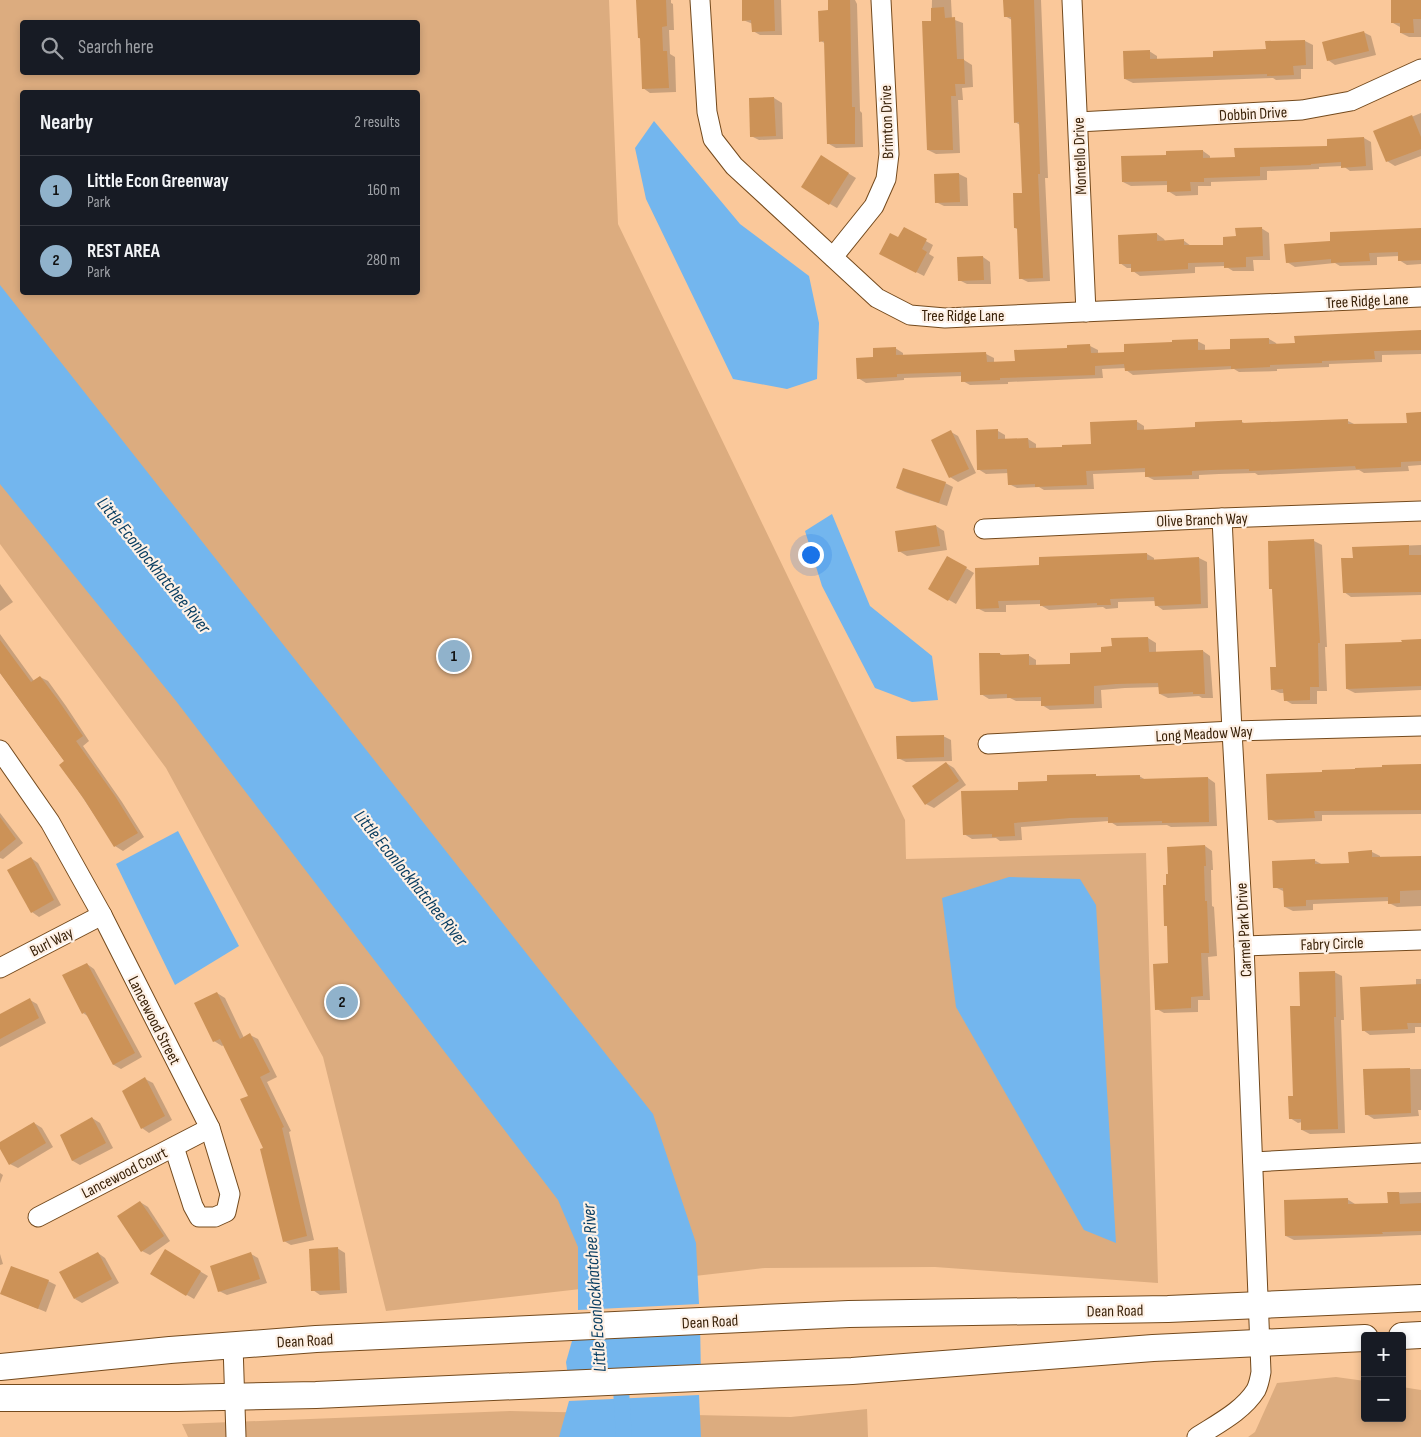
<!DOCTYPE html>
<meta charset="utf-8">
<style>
:root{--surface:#171b24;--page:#20242c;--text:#f1f3f6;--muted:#9ea1a6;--line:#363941;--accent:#90b2cb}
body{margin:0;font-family:"Sofia Sans Condensed",sans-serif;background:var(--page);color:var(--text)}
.controls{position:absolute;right:15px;bottom:15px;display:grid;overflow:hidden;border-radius:5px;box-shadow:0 2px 8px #0003}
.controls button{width:45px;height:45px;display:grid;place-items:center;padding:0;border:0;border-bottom:1px solid var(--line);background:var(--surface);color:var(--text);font:25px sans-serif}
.you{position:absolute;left:810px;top:554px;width:18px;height:18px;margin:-12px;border:4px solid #fff;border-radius:50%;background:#1a73e8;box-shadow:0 0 0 8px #1a73e833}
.badge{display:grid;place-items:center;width:32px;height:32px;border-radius:50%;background:var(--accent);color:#111;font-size:16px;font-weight:700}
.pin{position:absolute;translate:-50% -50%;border:2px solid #fff;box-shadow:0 1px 5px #0006}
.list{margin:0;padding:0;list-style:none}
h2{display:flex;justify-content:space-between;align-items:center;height:65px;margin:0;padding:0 20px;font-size:21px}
h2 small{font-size:16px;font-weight:400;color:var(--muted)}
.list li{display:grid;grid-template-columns:32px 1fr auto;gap:15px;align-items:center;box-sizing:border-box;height:70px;padding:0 20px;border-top:1px solid var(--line)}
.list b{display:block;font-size:19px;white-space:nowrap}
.list p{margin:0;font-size:16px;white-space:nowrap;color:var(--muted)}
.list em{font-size:16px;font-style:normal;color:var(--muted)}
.icon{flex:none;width:28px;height:28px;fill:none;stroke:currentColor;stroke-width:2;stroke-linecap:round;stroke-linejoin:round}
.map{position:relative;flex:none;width:1421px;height:1437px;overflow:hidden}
.search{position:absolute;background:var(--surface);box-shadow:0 2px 8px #0003;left:20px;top:20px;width:400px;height:55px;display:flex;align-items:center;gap:12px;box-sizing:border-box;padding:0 18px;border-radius:5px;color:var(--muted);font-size:19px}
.panel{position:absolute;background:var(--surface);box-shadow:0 2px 8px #0003;left:20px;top:90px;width:400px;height:205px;border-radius:5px}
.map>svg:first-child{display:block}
</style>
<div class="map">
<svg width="1421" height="1437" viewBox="0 0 1421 1437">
<rect width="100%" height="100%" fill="#fac89a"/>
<g fill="#dcac7f" fill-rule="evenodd">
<path d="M0,0H609L618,224L905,820L906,859L1146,853L1158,1283L935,1267L765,1268L386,1311L323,1057L166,768L0,544ZM22,22H418V72H22ZM22,92H418V292H22Z"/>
<path d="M1336,1377L1365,1381V1418H1402V1387L1421,1390V1437H1248L1255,1432L1277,1383Z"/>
<path d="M867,1409L868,1437H188L182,1424L510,1411L791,1417Z"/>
</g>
<g fill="#73b6ee">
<path d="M654,121L740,224L809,276L819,323L817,379L787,389L733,379L646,199L635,148Z"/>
<path d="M0,285L653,1114L696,1243L699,1304L578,1310V1247L558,1200L176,701L0,484Z"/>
<path d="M832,514L870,606L932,656L938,700L912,702L875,688L822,586L805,531Z"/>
<path d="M178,831L239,946L175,985L116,864Z"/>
<path d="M1009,877L1080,879L1096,905L1116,1243L1084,1230L956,1007L942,898Z"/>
<path d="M700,1321L701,1378L569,1384L566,1362L576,1327Z"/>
<path d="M699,1395L701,1437H559L569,1401Z"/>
</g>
<g fill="#0003">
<path d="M640,0H671V3L673,4L674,30H669L670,54L675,57L676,92L650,93L643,88L641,39L639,38Z"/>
<path d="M743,0H781L782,35H760L753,31V24L743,20Z"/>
<path d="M829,0H855L857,4L860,111L862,113L863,147L836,148L829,144L826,44L821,41L829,12Z"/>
<path d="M932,0H951L952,19L963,23L964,60L972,65L973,87L962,88L963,100H958L960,153L936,154L928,150Z"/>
<path d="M1005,0H1041L1048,178H1045L1050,281L1028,282L1020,278L1019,230L1015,228L1023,194L1020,125L1015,122L1012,20L1005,16Z"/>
<path d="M1392,0H1421V37H1409L1401,33L1400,27L1393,23Z"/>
<path d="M1363,32L1371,36L1376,55L1335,65L1328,60Z"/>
<path d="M1305,41L1313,45V69H1301V79L1276,80L1273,78L1133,83L1125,79L1149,51L1157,56V60L1214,58L1267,50Z"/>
<path d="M774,98L782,103L783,139L759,140L751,136Z"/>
<path d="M1421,113V156L1395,166L1387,161L1375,132Z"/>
<path d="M1364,138L1371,142L1373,170L1350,171L1343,166L1319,167V169L1267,171V180L1211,182V186H1198V195L1176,196L1168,191V185L1131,186L1123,182L1167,156L1203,151L1210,156V159L1236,158L1328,147Z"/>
<path d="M821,157L856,178L837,208L830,204Z"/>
<path d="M959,174L967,178L968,206H944L936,202L935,175Z"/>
<path d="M1261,228L1269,233L1270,260H1253L1254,271H1233L1225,266L1195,267V273L1140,276L1133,271V268H1127L1120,263L1157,234L1164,239L1165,241L1183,240L1191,246H1225L1237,238Z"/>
<path d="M904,229L933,245L929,254L934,257L924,276L889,258Z"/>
<path d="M1421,229V264L1407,265L1399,260V256L1377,257V265L1340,266L1335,263L1295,267L1287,262L1332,242Z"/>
<path d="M983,257L990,262L991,284H967L959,280Z"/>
<path d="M1421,332V354L1382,355V362L1329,364V367L1277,369V371L1239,372L1234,369L1133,375L1126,370V368L1102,369L1103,378L1008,382V384L970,385L963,381L962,376L904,378V380L866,383L858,378L874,358L895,348L903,353V356L986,354L994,358V363L1016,362L1090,346L1098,350V354L1125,353L1197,341L1205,345V351L1231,350L1269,339L1276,343L1277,345Z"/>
<path d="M1421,413V465L1408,466L1409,471L1364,473L1359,470L1258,475L1255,473L1219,474L1199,475V479L1154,480L1146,476V472L1093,474L1094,489L1044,490L1039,487L1017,488L1009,484V473L986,474L978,469L998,431L1005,435V440L1028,439L1036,444V449L1092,445L1136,421L1144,426V431L1196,428L1242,422L1246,424L1348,421L1356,425L1408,424Z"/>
<path d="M951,432L958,436L976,473L958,482L950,477Z"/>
<path d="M945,483L953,487L947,506L905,492L897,488Z"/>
<path d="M936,526L944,531L947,550L907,556L899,551Z"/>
<path d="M1314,541L1322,545L1327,647H1325L1327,691H1317V704H1292L1285,700V693H1280L1272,689Z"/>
<path d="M1421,545V595L1351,597L1344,592L1354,559V548Z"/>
<path d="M1147,554L1154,558V561L1199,558L1207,562L1208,608L1163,610L1156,605V601L1118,602V608L1106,609L1103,607L1049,610L1042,606L1041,604L1006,605V612H985L977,608L1040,566Z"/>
<path d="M948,557L974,573L956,604L930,589Z"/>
<path d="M0,584L13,602L0,611Z"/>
<path d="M0,634L34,681L40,677L48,681L66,706L89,741L83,746L122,802L144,837L123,851L115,846L61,765L65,762L0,673Z"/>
<path d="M1148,638L1156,643V653L1203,651L1210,656L1213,698H1202L1199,696L1168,698L1160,694V687L1125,688L1101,690L1102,708L1050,710L1042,705V701H1016L1010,698L989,699L981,694L1000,654L1004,656L1028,655L1036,660V666L1071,665L1102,653L1113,648V640Z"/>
<path d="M1421,640V690L1355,693L1347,689L1403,644Z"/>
<path d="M943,736L951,740L952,761L906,762L898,758Z"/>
<path d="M946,763L954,768L966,785L934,808L926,804Z"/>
<path d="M1421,766V814L1322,815V821L1277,823L1270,819L1323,773Z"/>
<path d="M1139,776L1146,780L1208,778L1215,783L1217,826L1171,827L1167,825L1117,826L1109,821L1021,827L1022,840L1000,841L996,838L972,839L964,834L1020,791Z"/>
<path d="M0,813L23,843L3,859L0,858Z"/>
<path d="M1205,846L1212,851L1213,870H1211L1212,906L1214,907L1217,956L1208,957L1210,1000H1198V1012L1164,1013L1157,1009L1170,965L1167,886Z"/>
<path d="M1372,852L1380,856V858L1421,857V906L1397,907L1389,903V901L1313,904V910L1293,911L1285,907V892L1275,887L1314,860L1323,865L1350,864Z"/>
<path d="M31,858L38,863L61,905L39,917L32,912Z"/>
<path d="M87,964L94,969L142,1057L121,1069L114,1065L89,1017L83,1013L64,976Z"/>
<path d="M1334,972L1342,976L1344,1020H1341L1345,1133L1310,1134L1302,1130V1122L1298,1123L1290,1118L1294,1097L1302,1007Z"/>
<path d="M1416,979H1421V1027H1415V1033L1370,1035L1363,1030L1416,985Z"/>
<path d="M217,993L225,998L244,1038L250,1035L258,1039L277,1077L267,1082L291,1131L289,1132L314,1240L291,1245L284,1241L265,1149L249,1096L224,1045L222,1046L214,1041Z"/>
<path d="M30,1000L37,1004L46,1023L0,1047V1016Z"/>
<path d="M1421,1069V1110H1418L1419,1116L1374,1119L1366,1114L1365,1070Z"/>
<path d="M145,1079L153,1083L172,1120L149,1133L142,1128Z"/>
<path d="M92,1118L100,1123L113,1148L80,1165L73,1161L61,1136Z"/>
<path d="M34,1123L42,1128L53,1147L18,1168L10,1164L0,1144Z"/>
<path d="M0,1173L3,1175L0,1183Z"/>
<path d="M1421,1192V1235L1294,1240L1286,1236L1347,1199L1355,1204V1205L1389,1204V1193Z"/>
<path d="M140,1202L148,1207L170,1241L150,1255L142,1251Z"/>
<path d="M337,1248L345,1253L347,1293L320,1295L313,1290Z"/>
<path d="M165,1251L208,1276L194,1299L151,1274Z"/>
<path d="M98,1253L105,1258L119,1283L82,1303L75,1299Z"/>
<path d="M0,1254L3,1264L0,1265Z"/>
<path d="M251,1254L258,1258L267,1283L227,1295L219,1291Z"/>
<path d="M48,1281L56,1285L46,1312L2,1294Z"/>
</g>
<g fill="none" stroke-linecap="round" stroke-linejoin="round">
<path stroke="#73b6ee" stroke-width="16" d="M620,1373L624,1437"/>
</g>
<g fill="#cc9257">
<path d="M636,0H666L667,26L662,27L663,51H667L669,88L642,89L640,38H638Z"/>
<path d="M742,0H774L775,31L752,32L751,20L742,21Z"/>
<path d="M828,0H850L852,107H855V144H827L824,41L819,42L818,11L828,10Z"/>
<path d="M1003,0H1034L1040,174H1038L1043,278L1019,279L1017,228H1014L1013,193H1022L1019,122L1014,123L1011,17H1004Z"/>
<path d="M1391,0H1421V19H1413L1414,33H1400V23H1391Z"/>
<path d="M944,7L945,18L955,17L957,59H964L965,84H955L956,96H951L953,150H927L922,21H931V8Z"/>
<path d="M1364,31L1369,51L1327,61L1322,42Z"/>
<path d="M1305,40L1306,65L1293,66L1294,75L1267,76V74L1124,79L1123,51L1150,50V59L1213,57V51L1266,49L1265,41Z"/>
<path d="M774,97L776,136L750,137L749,98Z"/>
<path d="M1412,115L1421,137V149L1386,162L1373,131Z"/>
<path d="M1364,137L1366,166L1341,168V162L1311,164V165L1260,167V176L1204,178V182H1190L1191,191L1167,192V181L1122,182L1121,156L1166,155V151L1203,150V158L1235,157L1234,148L1327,146V139Z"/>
<path d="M821,155L849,173L829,205L801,187Z"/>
<path d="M959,173L960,202L935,203L934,174Z"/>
<path d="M904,227L927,239L922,249L927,252L916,273L879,254L890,233L898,237Z"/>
<path d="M1262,227L1263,256L1246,257V267L1224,268V262L1188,263V269L1131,272V264H1119L1118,235L1157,233V241L1184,239V245H1223V237L1236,236L1235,228Z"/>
<path d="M1421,228V260L1398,261V252L1369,253L1370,261L1331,263V259L1286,263L1284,244L1330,241V232Z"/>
<path d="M983,256L984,280L958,281L957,257Z"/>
<path d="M1421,330V350L1374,351L1375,359L1322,361V363L1270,365V367L1231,369V366L1125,371L1124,364L1095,366V375L1000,378V380L961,382V372L897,374V377L857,379L856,358L873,357V348L896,347V355L986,352L987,362L1015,361L1014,350L1067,348V345L1090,344L1091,353L1124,352V344L1172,342V340L1198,339V350L1230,349V339L1269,338V344L1295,343L1294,336Z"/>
<path d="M1421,412V461L1401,462V467L1356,469L1355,466L1249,471V469L1210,470L1192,471V475L1145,477V468L1086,471L1087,485L1035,487V484L1008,485L1007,469L977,470L976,430L998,429V439L1028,438L1029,448L1062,447V445L1091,444L1090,422L1137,420V430L1195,427V422L1242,420V423L1348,419V424L1407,423L1406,413Z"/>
<path d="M951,430L969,469L949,478L931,440Z"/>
<path d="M903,468L946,482L939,503L896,488Z"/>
<path d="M936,525L940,546L898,552L895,531Z"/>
<path d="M1314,539L1320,643H1318L1319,687H1310V700L1284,701L1283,689L1271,690L1270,667H1276L1272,589H1269L1268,541Z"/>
<path d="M1409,545V555H1421V592L1343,593L1341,558H1353L1352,547Z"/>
<path d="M1147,553V560L1199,557L1201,604L1155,606L1154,597L1110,599L1111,605H1097V603L1040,606V600L998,601L999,608L976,609L975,568L1039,565V557Z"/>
<path d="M947,556L967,567L948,601L928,589Z"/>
<path d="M1148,637L1149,652L1203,650L1205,694H1193V692L1159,694L1158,683L1116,684L1094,686V704L1041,706V697L1007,698V694L980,695L979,653H1000V655L1029,654V665L1070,664V653L1101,652V647L1112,646L1111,638Z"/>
<path d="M1421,639V686L1346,689L1345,644L1402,642L1401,640Z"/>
<path d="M0,640L31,682L40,676L58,700L83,736L76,741L115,796L138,833L114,847L84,799L59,765L64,761L0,673Z"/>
<path d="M944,735V757L897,759L896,736Z"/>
<path d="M946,762L959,781L925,805L912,786Z"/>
<path d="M1421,764V810L1314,811L1315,818L1268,820L1266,774L1322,772V770L1355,769V768L1382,767V765Z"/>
<path d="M1096,774V776L1140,775V779L1208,777L1209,822L1162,823V821L1108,823V817L1070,818L1014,823L1015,836L992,837V834L963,835L961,791L1018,790V782L1047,781V775Z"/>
<path d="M0,817L16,839L0,852Z"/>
<path d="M1205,845L1206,866H1204L1205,901H1207L1209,953H1201L1203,996L1191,997V1008L1155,1010L1153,964L1168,963L1167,926H1164L1163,885H1166V874H1168L1167,847Z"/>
<path d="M1372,850V857L1421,856V890L1400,891V903L1388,904V897L1306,900V906L1284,907L1283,888H1273L1272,861L1315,859V864L1349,863L1348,852Z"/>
<path d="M31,857L54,900L31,913L7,870Z"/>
<path d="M87,963L135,1053L113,1065L85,1012L82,1014L62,975Z"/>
<path d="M1335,971L1336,1017H1334L1338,1129L1301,1130V1119H1289L1288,1096H1293L1290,1006H1300L1299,972Z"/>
<path d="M1421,984V1023H1407L1408,1029L1362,1031L1360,987Z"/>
<path d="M217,992L240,1039L250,1033L270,1072L260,1077L284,1127L282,1128L307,1236L283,1242L260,1149L263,1148L240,1099L248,1096L220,1039L213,1042L194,1003Z"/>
<path d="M30,998L39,1018L0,1039V1014Z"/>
<path d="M1410,1068L1411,1113L1365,1115L1363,1069Z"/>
<path d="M145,1077L165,1116L141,1129L122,1091Z"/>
<path d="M92,1117L106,1143L72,1161L60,1135Z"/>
<path d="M34,1122L46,1143L9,1165L0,1149V1142Z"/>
<path d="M1387,1192H1399L1400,1204L1421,1203V1231L1382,1232L1383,1234L1285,1236L1284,1200L1348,1198V1204L1388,1203Z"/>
<path d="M140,1201L164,1236L141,1252L117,1216Z"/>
<path d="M338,1247L340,1290L311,1291L309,1249Z"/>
<path d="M165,1249L201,1271L186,1296L150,1274Z"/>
<path d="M98,1252L112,1279L74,1299L59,1272Z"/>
<path d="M251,1252L260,1279L218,1292L210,1266Z"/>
<path d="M11,1266L49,1280L38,1309L0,1294Z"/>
</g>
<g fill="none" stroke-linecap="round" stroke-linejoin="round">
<defs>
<g id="minor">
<path d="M700,0L707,112L713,139L734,166L877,298L910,315L945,318L1421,297"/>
<path d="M1072,0L1086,312"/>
<path d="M1078,122L1302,110L1351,101L1421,69"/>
<path d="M833,257L874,206L886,179L889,154L881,0"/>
<path d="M984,529L1222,518L1421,511"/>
<path d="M988,744L1232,731L1421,726"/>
<path d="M0,750L50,822L102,915L210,1128L230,1194L226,1212L215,1217H199L193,1206L174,1147"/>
<path d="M1244,946L1421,940"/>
<path d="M0,968L102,915"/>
<path d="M1253,1162L1421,1153"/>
<path d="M38,1217L210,1128"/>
<path d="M233,1345L236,1437"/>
<path d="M1197,1437C1217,1424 1243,1411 1256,1390C1259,1384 1260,1378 1261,1372L1244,946L1232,731L1222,518"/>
</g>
<g id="secondary">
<path d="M1402,1336L1421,1335"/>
<path d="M0,1367L170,1350L316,1339L849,1314L1168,1309L1421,1298"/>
<path d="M0,1398H178L316,1395L852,1371L1153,1348L1365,1338"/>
</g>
</defs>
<use href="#minor" stroke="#744a1d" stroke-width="21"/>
<use href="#secondary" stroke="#744a1d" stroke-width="28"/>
<use href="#minor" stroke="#fff" stroke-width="19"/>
<use href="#secondary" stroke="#fff" stroke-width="26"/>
</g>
<g text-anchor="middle" stroke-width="4.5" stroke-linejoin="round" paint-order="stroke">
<g font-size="16" fill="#3a2209" stroke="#fef1e6">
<text transform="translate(1253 113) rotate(-3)" y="6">Dobbin Drive</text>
<text transform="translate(886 122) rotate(-92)" y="6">Brimton Drive</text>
<text transform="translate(1079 156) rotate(-92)" y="6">Montello Drive</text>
<text transform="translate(1367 300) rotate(-3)" y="6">Tree Ridge Lane</text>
<text x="963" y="321">Tree Ridge Lane</text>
<text transform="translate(1202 519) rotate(-2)" y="6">Olive Branch Way</text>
<text transform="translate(1204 733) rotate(-3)" y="6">Long Meadow Way</text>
<text transform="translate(1243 930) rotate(-93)" y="6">Carmel Park Drive</text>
<text transform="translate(51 941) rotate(-27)" y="6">Burl Way</text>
<text transform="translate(1332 943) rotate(-2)" y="6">Fabry Circle</text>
<text transform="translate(155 1020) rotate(63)" y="6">Lancewood Street</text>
<text transform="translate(124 1172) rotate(-27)" y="6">Lancewood Court</text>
<text transform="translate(1115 1310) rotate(-1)" y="6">Dean Road</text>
<text transform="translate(710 1321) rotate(-3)" y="6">Dean Road</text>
<text transform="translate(305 1340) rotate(-3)" y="6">Dean Road</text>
</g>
<g font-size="18" font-style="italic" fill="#063b5f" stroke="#fef1e6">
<text transform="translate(154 565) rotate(51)" y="6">Little Econlockhatchee River</text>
<text transform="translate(411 878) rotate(51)" y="6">Little Econlockhatchee River</text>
<text transform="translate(594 1288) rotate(-94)" y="6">Little Econlockhatchee River</text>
</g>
</g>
</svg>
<div class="controls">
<button>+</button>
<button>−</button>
</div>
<div class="you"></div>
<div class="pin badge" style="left:454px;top:656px">1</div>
<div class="pin badge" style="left:342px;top:1002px">2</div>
<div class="search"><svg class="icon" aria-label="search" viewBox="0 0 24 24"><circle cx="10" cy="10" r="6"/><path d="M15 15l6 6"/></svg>Search here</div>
<section class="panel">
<h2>Nearby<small>2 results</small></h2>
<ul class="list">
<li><span class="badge">1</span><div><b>Little Econ Greenway</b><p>Park</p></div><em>160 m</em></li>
<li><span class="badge">2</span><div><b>REST AREA</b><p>Park</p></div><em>280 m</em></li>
</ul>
</section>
</div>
